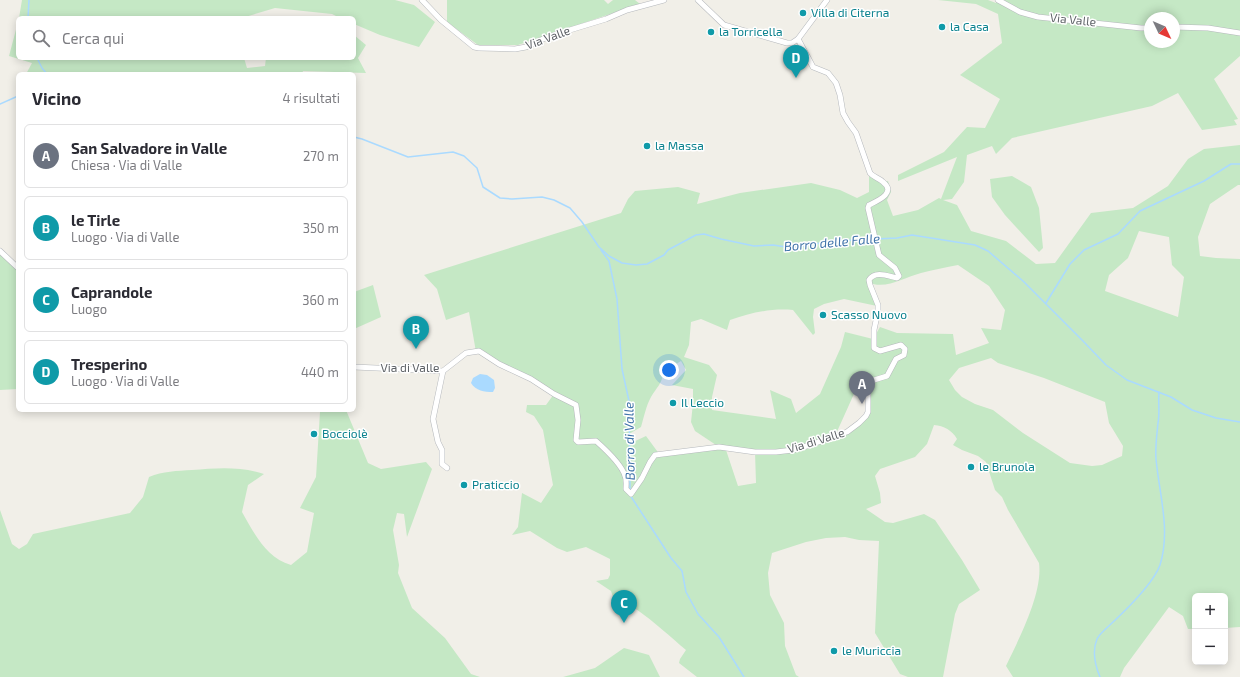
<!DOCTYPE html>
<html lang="it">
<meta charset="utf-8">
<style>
:root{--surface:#fff;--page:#f7f7f7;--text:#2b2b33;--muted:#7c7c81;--line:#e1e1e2;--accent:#ea4335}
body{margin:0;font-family:"Exo 2",sans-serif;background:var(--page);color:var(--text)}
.controls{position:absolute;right:12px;bottom:12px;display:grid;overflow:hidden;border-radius:6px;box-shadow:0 2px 10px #0003}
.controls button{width:36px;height:36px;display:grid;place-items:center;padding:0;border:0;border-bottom:1px solid var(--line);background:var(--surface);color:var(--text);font:20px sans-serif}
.compass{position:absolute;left:1144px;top:12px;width:36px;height:36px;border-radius:50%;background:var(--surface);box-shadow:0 2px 10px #0003;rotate:134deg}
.you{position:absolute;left:669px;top:370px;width:14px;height:14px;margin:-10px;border:3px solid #fff;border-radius:50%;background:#1a73e8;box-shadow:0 0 0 6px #1a73e833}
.badge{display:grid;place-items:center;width:26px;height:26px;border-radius:50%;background:var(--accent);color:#fff;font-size:13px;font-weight:700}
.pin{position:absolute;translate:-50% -33px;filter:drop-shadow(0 1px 2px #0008)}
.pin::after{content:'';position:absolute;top:21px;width:14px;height:12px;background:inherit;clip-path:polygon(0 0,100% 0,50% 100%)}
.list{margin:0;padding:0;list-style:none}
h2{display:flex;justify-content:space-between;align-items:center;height:52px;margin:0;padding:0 16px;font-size:17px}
h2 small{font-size:13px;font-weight:400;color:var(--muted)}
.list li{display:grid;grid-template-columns:26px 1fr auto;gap:12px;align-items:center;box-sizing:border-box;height:64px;margin:0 8px 8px;padding:0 8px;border:1px solid var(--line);border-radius:6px}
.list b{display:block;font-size:15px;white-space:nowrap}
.list p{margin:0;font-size:13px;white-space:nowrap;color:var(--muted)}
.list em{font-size:13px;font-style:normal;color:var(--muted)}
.icon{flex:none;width:22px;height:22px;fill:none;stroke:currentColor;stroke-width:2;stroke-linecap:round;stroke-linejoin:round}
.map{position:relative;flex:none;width:1240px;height:677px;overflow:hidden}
.search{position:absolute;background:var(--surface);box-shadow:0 2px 10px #0003;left:16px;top:16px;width:340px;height:44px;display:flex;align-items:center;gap:10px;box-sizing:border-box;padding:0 14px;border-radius:6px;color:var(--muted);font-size:15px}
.panel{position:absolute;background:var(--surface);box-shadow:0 2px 10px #0003;left:16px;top:72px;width:340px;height:340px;border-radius:6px}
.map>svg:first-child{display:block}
</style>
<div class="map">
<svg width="1240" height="677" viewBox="0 0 1240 677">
<rect width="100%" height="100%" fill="#f1efe8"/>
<g fill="#c5e8c5" fill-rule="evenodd">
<path d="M22,0H395L414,5L435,22L419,47L380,35L354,24V18H340L332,14L275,8L242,18H19Z"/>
<path d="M447,0H604L608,4L613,0H635L640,4L518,45H478L447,22Z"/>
<path d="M938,0H988L996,3V1L995,0H1240V56L1214,79L1238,119L1234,120L1237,125L1202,130L1178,93L1152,106L1012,138L996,154L992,146L967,155L964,182L952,199L943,200L957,205L971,231L1006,241L1036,264L1055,263L1091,213L1133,208L1168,186L1188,159L1204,149L1240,145V185H1238L1210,204L1198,237L1200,256L1216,258L1240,259V627L1225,628V596H1195V629H1188L1183,616L1169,607L1124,668L1120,677H1013L1006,666C1019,639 1043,593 1039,563L1008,510L1002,497L995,490L986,462L978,456L962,450L953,445L957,439C952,430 944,426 934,425L927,444L915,457L880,469L875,476L880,493L881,503L866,509L885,522L893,523L924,514L935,520L962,560L980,590L959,604L955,614L943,677H908L900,674L875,633L879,541L859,540L845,537L826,538L806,542L772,553L768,573L770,595L784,623L785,646L796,675L799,677H697L679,663L680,659L686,650C674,640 635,604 622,602C620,602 617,603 615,603L611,591L596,581L608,579L610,575V559L586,547L567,552L557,548L530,531L512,535L518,527L522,493L541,503L553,485L543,430L534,416L526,412L527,405H546L554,394L476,352L469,312L446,320L437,289L424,275L621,213L628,199L635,191L678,187L700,193L697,204L740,193L811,183L840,190L857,198L869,192V176L882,183L888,181L891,192L887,200L893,216L918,210L939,198L941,199L957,157L898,181V175L944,152L967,127L985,128L1000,99L960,75L1002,43L998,14L976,4ZM1150,18H1174V42H1150ZM1139,231L1169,237L1172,265L1184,277L1178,317L1105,291L1109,275L1128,258ZM958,265L989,286L1005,310L1001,330L981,328L989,343L956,355L953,334L897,333L880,327L873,339L845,332L841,347L820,394L796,413L791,399L770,390L776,419L712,410V397L717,375L709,365L684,357L689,345L691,322L701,319L727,330L730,320C750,313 771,308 793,310L813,335L815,333L813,317L814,309L824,304L844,299L877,306L868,283C889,289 902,278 921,273C933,270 946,267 958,265ZM991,358L998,363L1044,378L1105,402L1109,423L1123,446L1122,456L1102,465L1092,466L1070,463L1023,433L993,410L975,404L962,397L955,390L949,380L959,368ZM681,361L686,370L672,385L693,389V403L691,422L695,431L719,447L660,455L646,436L629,444V434L641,427C644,417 646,406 651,397C657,387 661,385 664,372ZM858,385L869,387L866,416L847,432L835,436ZM726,450L755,452L756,483L738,486Z"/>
<path d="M18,22V58H244L247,68L265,66L266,58H354V35L366,45L358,58L366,73L303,71L302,74H26L32,63L9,56Z"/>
<path d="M1012,176L1031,187L1039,208L1043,248L1039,252L1005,215L992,197L990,179Z"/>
<path d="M0,251L18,268V389L0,390Z"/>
<path d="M373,285L381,317L354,329V292Z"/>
<path d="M319,410H346L368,463L381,469L426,462L432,469L407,537L404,514L397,513L393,530L399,565L398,573L412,608L445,638L471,674L480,677H0V510L12,544L19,549L27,544L33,534L130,513L143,497L149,477C163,471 177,471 192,470C216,468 240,466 264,474L248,485L242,512C254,533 266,558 291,565L307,552L314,513L300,508L316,477L320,412Z"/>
<path d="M624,648L649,655L660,677H563L595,668Z"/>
</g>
<path fill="#aadaff" d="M480,374L487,375L494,380L495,388L493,392C484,392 476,391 471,383L473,378Z"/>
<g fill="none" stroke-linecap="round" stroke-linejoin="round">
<g stroke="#aadaff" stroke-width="1.5">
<path d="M28,18L29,0"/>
<path d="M37,58L42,68L47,74"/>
<path d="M0,104L18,96"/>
<path d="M354,137L362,139L408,157L453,152L464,156L477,168L483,187L500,198L512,199L542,197L554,200L570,208L582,222L599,247L609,256L622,263L636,265L647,264L664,255L668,250L696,235L704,234L721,239L754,246L773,245L793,248L832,241L897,238L912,235L975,245L988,251L1023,281L1083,341L1106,365L1127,380L1171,397L1192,410L1216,418L1240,422"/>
<path d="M601,250L609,261L617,299L622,369L629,401L630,490"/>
<path d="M1046,303L1070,264L1084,250L1118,234L1140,211L1204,181L1231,164H1240"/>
<path d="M630,495L671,558L682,571L686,592L698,614L719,637L744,677"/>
<path d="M1100,677C1095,665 1092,651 1097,639C1100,633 1107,628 1112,623C1127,609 1153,584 1160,565C1171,530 1159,493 1156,459C1155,447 1157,434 1158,423C1160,413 1158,402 1159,392"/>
</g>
<defs>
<g id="minor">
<path d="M422,0L441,20L474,47L479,48L515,49L526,47L543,39L560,33L606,19L627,10L664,0"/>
<path d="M698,0L724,25L787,43H792L798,39L827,0"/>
<path d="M998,0L1020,12L1038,17L1141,28H1150"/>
<path d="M1174,27L1208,28L1240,33"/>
<path d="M0,251L18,268"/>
<path d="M354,367L443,371L466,353L479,351L499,364L531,379L554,394L576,405L578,420L576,440L578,442L596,441C605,449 622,465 625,476C627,480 626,485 626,489L631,494L642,478L650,462L655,455L719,447L755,452H776L793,450L810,445L847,432L859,423L866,416L868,412V390L870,384L874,380L887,376L896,359L904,355L905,349L901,345L880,351L874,348V330L878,311V305L870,285L869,280C875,270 888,276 897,278L899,276L895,268L879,255L868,208L869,205C877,201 897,193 883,182C879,178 873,177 870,173L856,133L848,122L843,113L840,95L836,83L828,73L813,67L798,39"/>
<path d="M443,371L433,419L438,442L442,450V464L447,468"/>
</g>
</defs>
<use href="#minor" stroke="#b5b8bc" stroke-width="6"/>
<use href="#minor" stroke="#fff" stroke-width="5"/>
</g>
<g fill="#0f9aa8" stroke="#fff" stroke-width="1.5">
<circle cx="803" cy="13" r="4"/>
<circle cx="942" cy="27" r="4"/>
<circle cx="711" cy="32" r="4"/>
<circle cx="647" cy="146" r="4"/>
<circle cx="823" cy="315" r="4"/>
<circle cx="673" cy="403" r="4"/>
<circle cx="314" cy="434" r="4"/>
<circle cx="971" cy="467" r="4"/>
<circle cx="464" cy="485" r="4"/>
<circle cx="834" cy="651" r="4"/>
</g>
<g text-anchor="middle" stroke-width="3" stroke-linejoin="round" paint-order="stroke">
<g font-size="12" fill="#0d838f" stroke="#fff" text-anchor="start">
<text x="811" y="17">Villa di Citerna</text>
<text x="950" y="31">la Casa</text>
<text x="719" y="36">la Torricella</text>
<text x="655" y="150">la Massa</text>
<text x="831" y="319">Scasso Nuovo</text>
<text x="681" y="407">Il Leccio</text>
<text x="322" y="438">Bocciolè</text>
<text x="979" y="471">le Brunola</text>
<text x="472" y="489">Praticcio</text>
<text x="842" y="655">le Muriccia</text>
</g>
<g font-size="12" fill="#5f6368" stroke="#fff">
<text transform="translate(1073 20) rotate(6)" y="4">Via Valle</text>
<text transform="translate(548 38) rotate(-20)" y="4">Via Valle</text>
<text x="410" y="372">Via di Valle</text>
<text transform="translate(816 441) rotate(-17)" y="4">Via di Valle</text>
</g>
<g font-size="13" font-style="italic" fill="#4174aa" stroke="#fff">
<text transform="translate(832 242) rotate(-5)" y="5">Borro delle Falle</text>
<text transform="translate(629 441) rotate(-91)" y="5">Borro di Valle</text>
</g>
</g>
</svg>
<div class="controls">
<button>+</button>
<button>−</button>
</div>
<svg class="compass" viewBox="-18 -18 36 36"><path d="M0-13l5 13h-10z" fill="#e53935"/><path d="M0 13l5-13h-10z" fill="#7c7c81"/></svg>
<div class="you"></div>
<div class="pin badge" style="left:862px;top:404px;background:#6b7280">A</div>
<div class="pin badge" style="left:416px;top:349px;background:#0f9aa8">B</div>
<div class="pin badge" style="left:624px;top:623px;background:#0f9aa8">C</div>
<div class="pin badge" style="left:796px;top:78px;background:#0f9aa8">D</div>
<div class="search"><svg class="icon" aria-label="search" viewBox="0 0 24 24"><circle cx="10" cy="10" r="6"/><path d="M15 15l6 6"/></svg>Cerca qui</div>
<section class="panel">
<h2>Vicino<small>4 risultati</small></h2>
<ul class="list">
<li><span class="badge" style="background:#6b7280">A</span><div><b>San Salvadore in Valle</b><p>Chiesa · Via di Valle</p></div><em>270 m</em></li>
<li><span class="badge" style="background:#0f9aa8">B</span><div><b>le Tirle</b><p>Luogo · Via di Valle</p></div><em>350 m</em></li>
<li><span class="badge" style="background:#0f9aa8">C</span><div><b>Caprandole</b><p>Luogo</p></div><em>360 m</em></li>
<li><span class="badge" style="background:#0f9aa8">D</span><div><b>Tresperino</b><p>Luogo · Via di Valle</p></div><em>440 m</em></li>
</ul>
</section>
</div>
